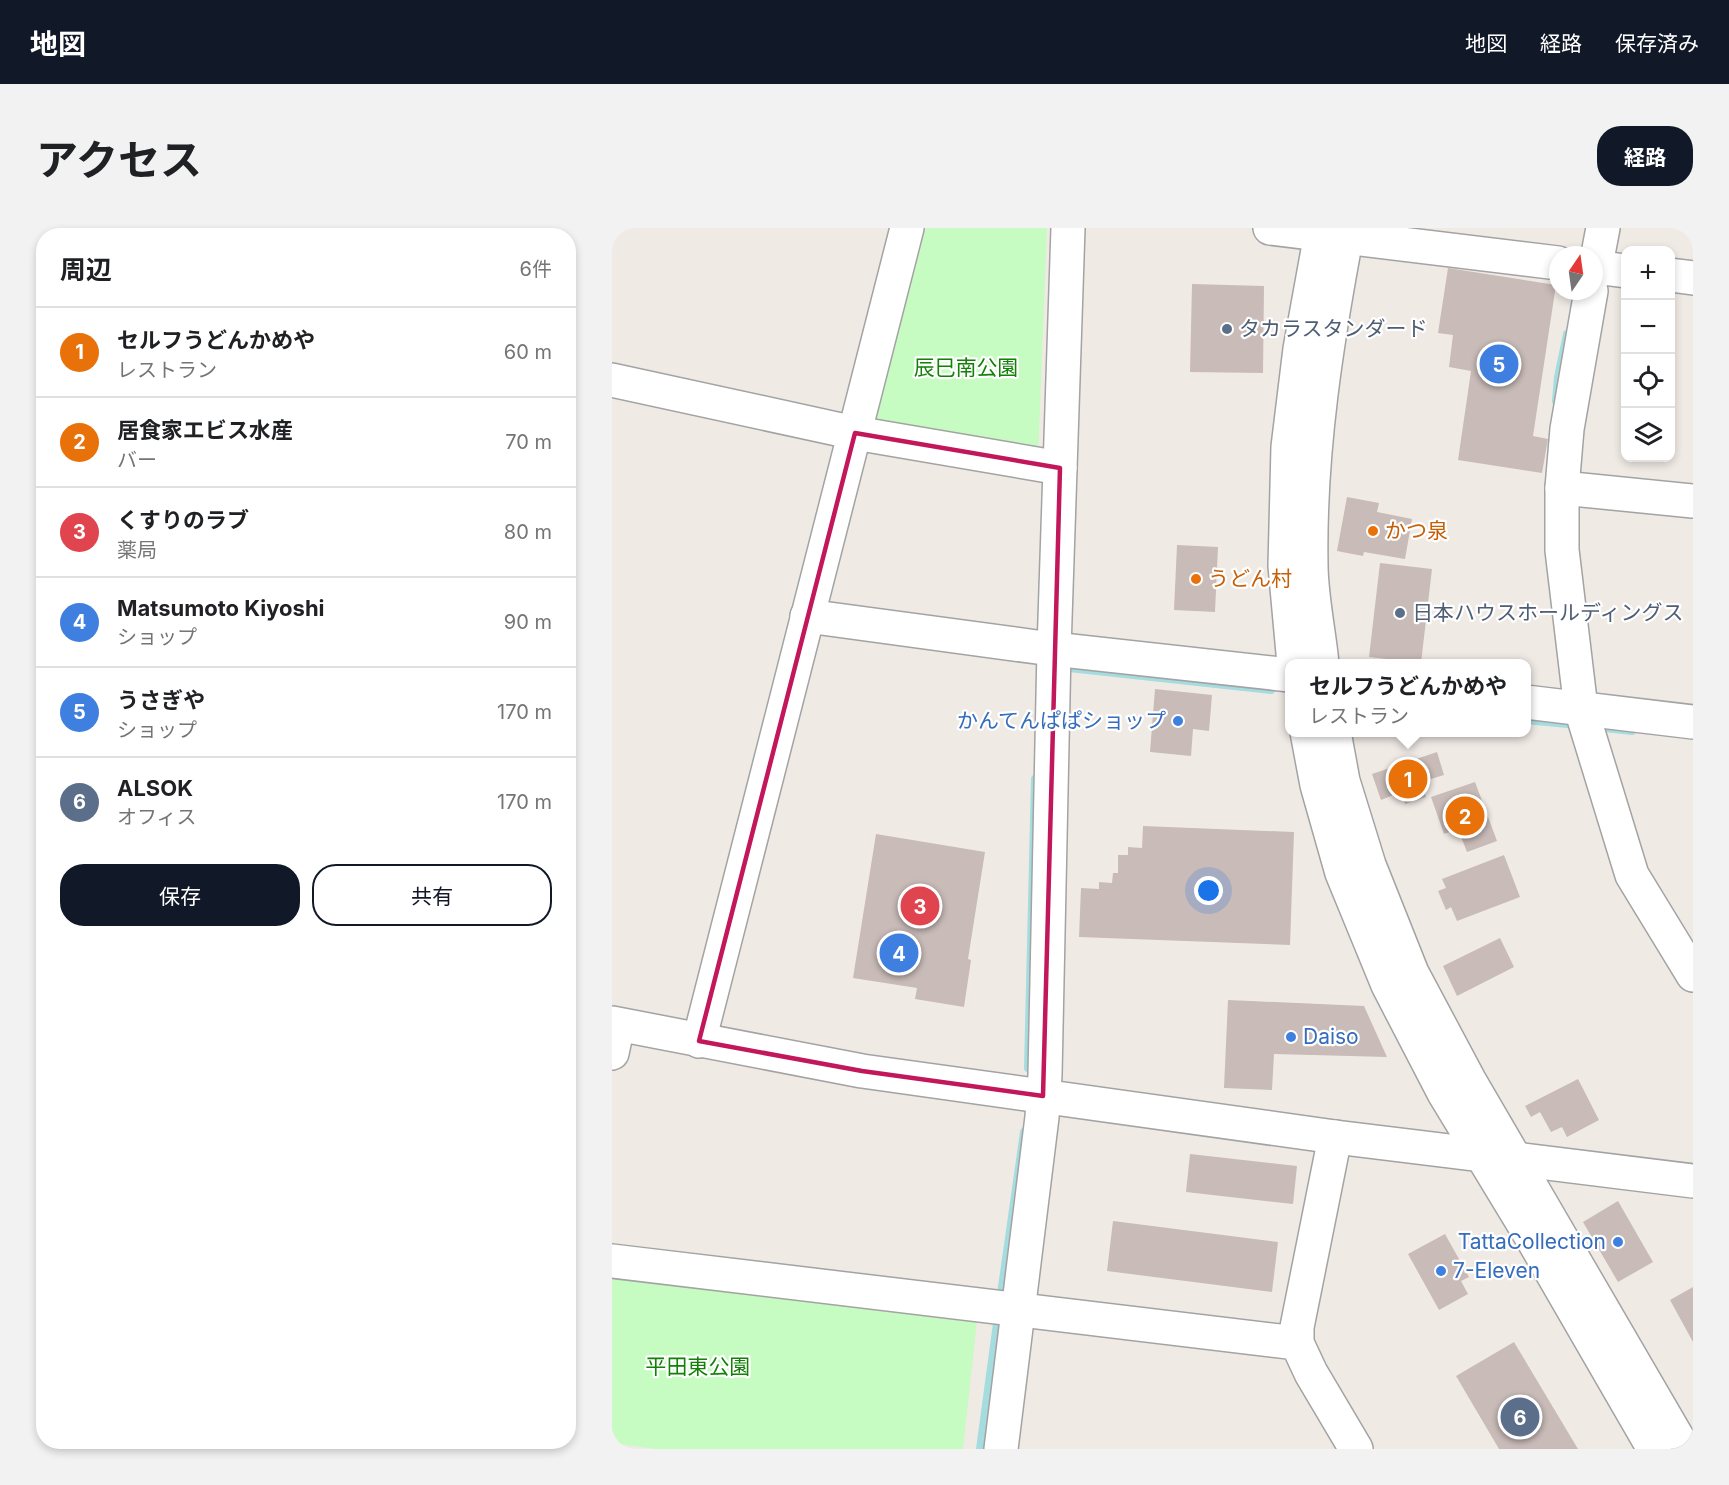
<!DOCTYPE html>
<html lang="ja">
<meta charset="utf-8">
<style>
:root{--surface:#fff;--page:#f2f2f2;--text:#202124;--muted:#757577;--line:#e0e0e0;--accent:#111827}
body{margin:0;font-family:Inter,"Noto Sans JP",sans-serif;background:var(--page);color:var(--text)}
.controls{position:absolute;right:18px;top:18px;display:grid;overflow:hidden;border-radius:12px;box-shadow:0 3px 9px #0003}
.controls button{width:54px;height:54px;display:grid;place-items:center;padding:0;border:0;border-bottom:2px solid var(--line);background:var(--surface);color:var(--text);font:30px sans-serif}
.compass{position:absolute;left:937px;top:18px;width:54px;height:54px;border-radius:50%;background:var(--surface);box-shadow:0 3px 9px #0003;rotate:13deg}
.you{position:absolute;left:597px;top:663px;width:21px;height:21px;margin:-15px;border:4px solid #fff;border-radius:50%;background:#1a73e8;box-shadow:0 0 0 9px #1a73e833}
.badge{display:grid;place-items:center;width:39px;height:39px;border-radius:50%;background:var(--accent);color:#fff;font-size:20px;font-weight:700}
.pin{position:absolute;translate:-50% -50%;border:3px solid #fff;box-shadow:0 2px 6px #0006}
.popup{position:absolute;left:673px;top:431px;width:246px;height:78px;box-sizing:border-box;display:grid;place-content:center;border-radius:12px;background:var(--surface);filter:drop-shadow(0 2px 4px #0005);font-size:20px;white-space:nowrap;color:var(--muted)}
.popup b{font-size:22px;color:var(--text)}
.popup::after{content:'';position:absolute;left:50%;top:100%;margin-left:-12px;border:12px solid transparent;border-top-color:var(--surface)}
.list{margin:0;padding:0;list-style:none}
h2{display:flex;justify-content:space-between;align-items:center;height:78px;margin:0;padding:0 24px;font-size:26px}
h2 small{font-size:20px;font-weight:400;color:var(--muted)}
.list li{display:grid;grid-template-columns:39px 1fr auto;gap:18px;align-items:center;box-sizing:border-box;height:90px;padding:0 24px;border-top:2px solid var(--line)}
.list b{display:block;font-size:22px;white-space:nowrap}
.list p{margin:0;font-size:20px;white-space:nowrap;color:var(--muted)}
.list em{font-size:20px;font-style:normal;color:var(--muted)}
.actions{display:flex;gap:12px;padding:18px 24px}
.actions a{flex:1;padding:14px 0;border:2px solid var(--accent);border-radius:24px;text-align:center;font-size:21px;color:var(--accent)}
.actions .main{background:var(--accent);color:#fff}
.icon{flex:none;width:33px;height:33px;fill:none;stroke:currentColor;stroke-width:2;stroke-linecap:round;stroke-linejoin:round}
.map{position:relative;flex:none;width:1081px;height:1221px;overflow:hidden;border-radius:24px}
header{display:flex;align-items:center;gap:36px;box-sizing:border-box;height:84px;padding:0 30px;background:var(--accent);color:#fff}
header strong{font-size:28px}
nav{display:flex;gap:33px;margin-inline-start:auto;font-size:21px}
.intro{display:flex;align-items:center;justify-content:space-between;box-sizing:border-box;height:144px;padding:0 36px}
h1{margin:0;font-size:42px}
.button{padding:15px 27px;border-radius:24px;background:var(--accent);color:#fff;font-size:21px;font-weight:700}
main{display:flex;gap:36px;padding:0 36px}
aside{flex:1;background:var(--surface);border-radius:24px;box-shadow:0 3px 9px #0003}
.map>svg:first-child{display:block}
</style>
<header>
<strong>地図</strong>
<nav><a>地図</a><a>経路</a><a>保存済み</a></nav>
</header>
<div class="intro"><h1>アクセス</h1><a class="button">経路</a></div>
<main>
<aside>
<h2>周辺<small>6件</small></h2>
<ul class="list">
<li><span class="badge" style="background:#e8710a">1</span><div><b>セルフうどんかめや</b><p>レストラン</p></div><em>60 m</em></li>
<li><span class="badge" style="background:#e8710a">2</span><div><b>居食家エビス水産</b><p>バー</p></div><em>70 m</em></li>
<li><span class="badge" style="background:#e0444e">3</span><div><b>くすりのラブ</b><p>薬局</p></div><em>80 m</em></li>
<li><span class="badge" style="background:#3f7fe0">4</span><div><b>Matsumoto Kiyoshi</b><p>ショップ</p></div><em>90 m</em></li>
<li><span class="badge" style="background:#3f7fe0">5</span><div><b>うさぎや</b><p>ショップ</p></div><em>170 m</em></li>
<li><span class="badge" style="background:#5c6f8a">6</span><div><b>ALSOK</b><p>オフィス</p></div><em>170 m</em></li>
</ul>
<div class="actions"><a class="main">保存</a><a>共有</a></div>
</aside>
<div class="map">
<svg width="1081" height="1221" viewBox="0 0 1081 1221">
<rect width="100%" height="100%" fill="#f0eae5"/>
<g fill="#c6fbc1">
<path d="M314,0H435L426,231L261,199Z"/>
<path d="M0,1046L365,1092L351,1221H44L0,1215Z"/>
</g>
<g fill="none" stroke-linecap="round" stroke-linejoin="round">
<g stroke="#a4dcdf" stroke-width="8">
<path d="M944,173L946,149L955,106"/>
<path d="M448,439L659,462"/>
<path d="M914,492L966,497"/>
<path d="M984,499L1020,503"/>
<path d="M416,840L423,551"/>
<path d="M388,1073L412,904"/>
<path d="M368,1221L386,1088"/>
</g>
</g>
<g fill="#c8bbb8">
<path d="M836,40L944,57L921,208L936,211L930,245L846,232L859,143L837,139L841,107L826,105Z"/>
<path d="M580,56L652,58L651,145L578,144Z"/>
<path d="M735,269L767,275L765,284L800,291L793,331L752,324L751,328L725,323Z"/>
<path d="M565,317L606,319L603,384L562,382Z"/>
<path d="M768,335L820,341L809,435L757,429Z"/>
<path d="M543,461L600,467L597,503L581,501L579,528L538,524Z"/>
<path d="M825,524L832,547L809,554L814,569L793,576L789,564L769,572L760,546Z"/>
<path d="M863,554L885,613L855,624L846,601L832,606L819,569Z"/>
<path d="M531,598L682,604L678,717L467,709L469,660L487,661V654L500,655L501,645H506V627H516V619L530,620Z"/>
<path d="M264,606L373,624L356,731L359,732L352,779L303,771L305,760L241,750Z"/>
<path d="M892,627L908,669L845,693L839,679L834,682L826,663L834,660L830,651Z"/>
<path d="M888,710L902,739L845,768L831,738Z"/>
<path d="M616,772L752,778L775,829L662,826L660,862L612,860Z"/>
<path d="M966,851L987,892L955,909L950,899L939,904L928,884L919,889L913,878Z"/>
<path d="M578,926L685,938L681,976L574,964Z"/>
<path d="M1006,973L1041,1034L1006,1054L971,994Z"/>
<path d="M501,993L666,1014L660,1064L495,1043Z"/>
<path d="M833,1006L857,1049L849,1053L856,1066L827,1082L796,1026Z"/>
<path d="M1081,1059V1114L1058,1072Z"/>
<path d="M902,1114L966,1221H887L844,1148Z"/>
</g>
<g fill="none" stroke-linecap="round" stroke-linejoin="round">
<defs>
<g id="minor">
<path d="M658,0L946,35"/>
<path d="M982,39L1014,43"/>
<path d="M982,47L991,0"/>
<path d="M1058,47L1081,50"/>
<path d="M979,63L955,201L950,260V322L969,481L1020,647L1081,747"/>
<path d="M0,152L243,205L448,240"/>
<path d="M950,260L1081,273"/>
<path d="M195,388L432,420L678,447"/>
<path d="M682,436L673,338L676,219L688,121L710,0"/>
<path d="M710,436C707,403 699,369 699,336C697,223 715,111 736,0"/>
<path d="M914,474L1081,494"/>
<path d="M695,504L705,557L730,645L776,757L832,865L920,1010L1042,1221"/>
<path d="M722,504L731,553L757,637L800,745L857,852L1072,1221"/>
<path d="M0,795L250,843L723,909L1081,953"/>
<path d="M87,813L295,0"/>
<path d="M0,825L6,797"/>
<path d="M723,909L685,1099V1115L699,1145L744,1221"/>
<path d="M0,1033L685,1115"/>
<path d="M389,1221L430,889L433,847L442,421L456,0"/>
</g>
</defs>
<use href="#minor" stroke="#a3a3a3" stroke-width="36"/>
<use href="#minor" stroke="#fff" stroke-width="33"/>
</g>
<path fill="none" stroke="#c2185b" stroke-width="4.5" stroke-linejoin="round" d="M243,205L448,240L431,868L250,843L87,813Z"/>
<g fill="#5c6f8a" stroke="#fff" stroke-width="2">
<circle cx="615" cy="101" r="6"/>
<circle cx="788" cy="385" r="6"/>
</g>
<g fill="#e8710a" stroke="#fff" stroke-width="2">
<circle cx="761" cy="303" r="6"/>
<circle cx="584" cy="351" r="6"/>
</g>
<g fill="#3f7fe0" stroke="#fff" stroke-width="2">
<circle cx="566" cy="493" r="6"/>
<circle cx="679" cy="809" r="6"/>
<circle cx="1006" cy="1014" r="6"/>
<circle cx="829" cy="1043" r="6"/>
</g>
<g text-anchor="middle" stroke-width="4.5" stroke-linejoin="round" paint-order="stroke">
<g font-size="21" fill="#4e5e75" stroke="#fff" text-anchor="start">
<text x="627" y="108">タカラスタンダード</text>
<text x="800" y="392">日本ハウスホールディングス</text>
</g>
<g font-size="21" fill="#138108" stroke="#fff">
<text x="354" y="147">辰巳南公園</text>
<text x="86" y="1146">平田東公園</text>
</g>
<g font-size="21" fill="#c56008" stroke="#fff" text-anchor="start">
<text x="773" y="310">かつ泉</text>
<text x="596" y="358">うどん村</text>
</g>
<g font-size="21" fill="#366cbe" stroke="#fff" text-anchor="end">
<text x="554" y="500">かんてんぱぱショップ</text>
<text x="691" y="816" text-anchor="start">Daiso</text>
<text x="994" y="1021">TattaCollection</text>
<text x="841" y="1050" text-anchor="start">7-Eleven</text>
</g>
</g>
</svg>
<div class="controls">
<button>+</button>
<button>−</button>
<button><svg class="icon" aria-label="locate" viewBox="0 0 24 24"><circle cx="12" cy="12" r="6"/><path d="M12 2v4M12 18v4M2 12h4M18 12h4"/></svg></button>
<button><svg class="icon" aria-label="layers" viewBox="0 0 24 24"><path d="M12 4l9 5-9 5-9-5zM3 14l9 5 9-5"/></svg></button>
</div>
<svg class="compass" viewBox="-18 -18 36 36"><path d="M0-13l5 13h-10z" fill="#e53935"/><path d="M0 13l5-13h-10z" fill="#757577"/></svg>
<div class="you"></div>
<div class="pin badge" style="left:796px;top:551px;background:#e8710a">1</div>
<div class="popup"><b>セルフうどんかめや</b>レストラン</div>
<div class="pin badge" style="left:853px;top:588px;background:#e8710a">2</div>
<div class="pin badge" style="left:308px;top:678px;background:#e0444e">3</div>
<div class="pin badge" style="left:287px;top:725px;background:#3f7fe0">4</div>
<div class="pin badge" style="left:887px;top:136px;background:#3f7fe0">5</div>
<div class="pin badge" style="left:908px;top:1189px;background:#5c6f8a">6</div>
</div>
</main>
